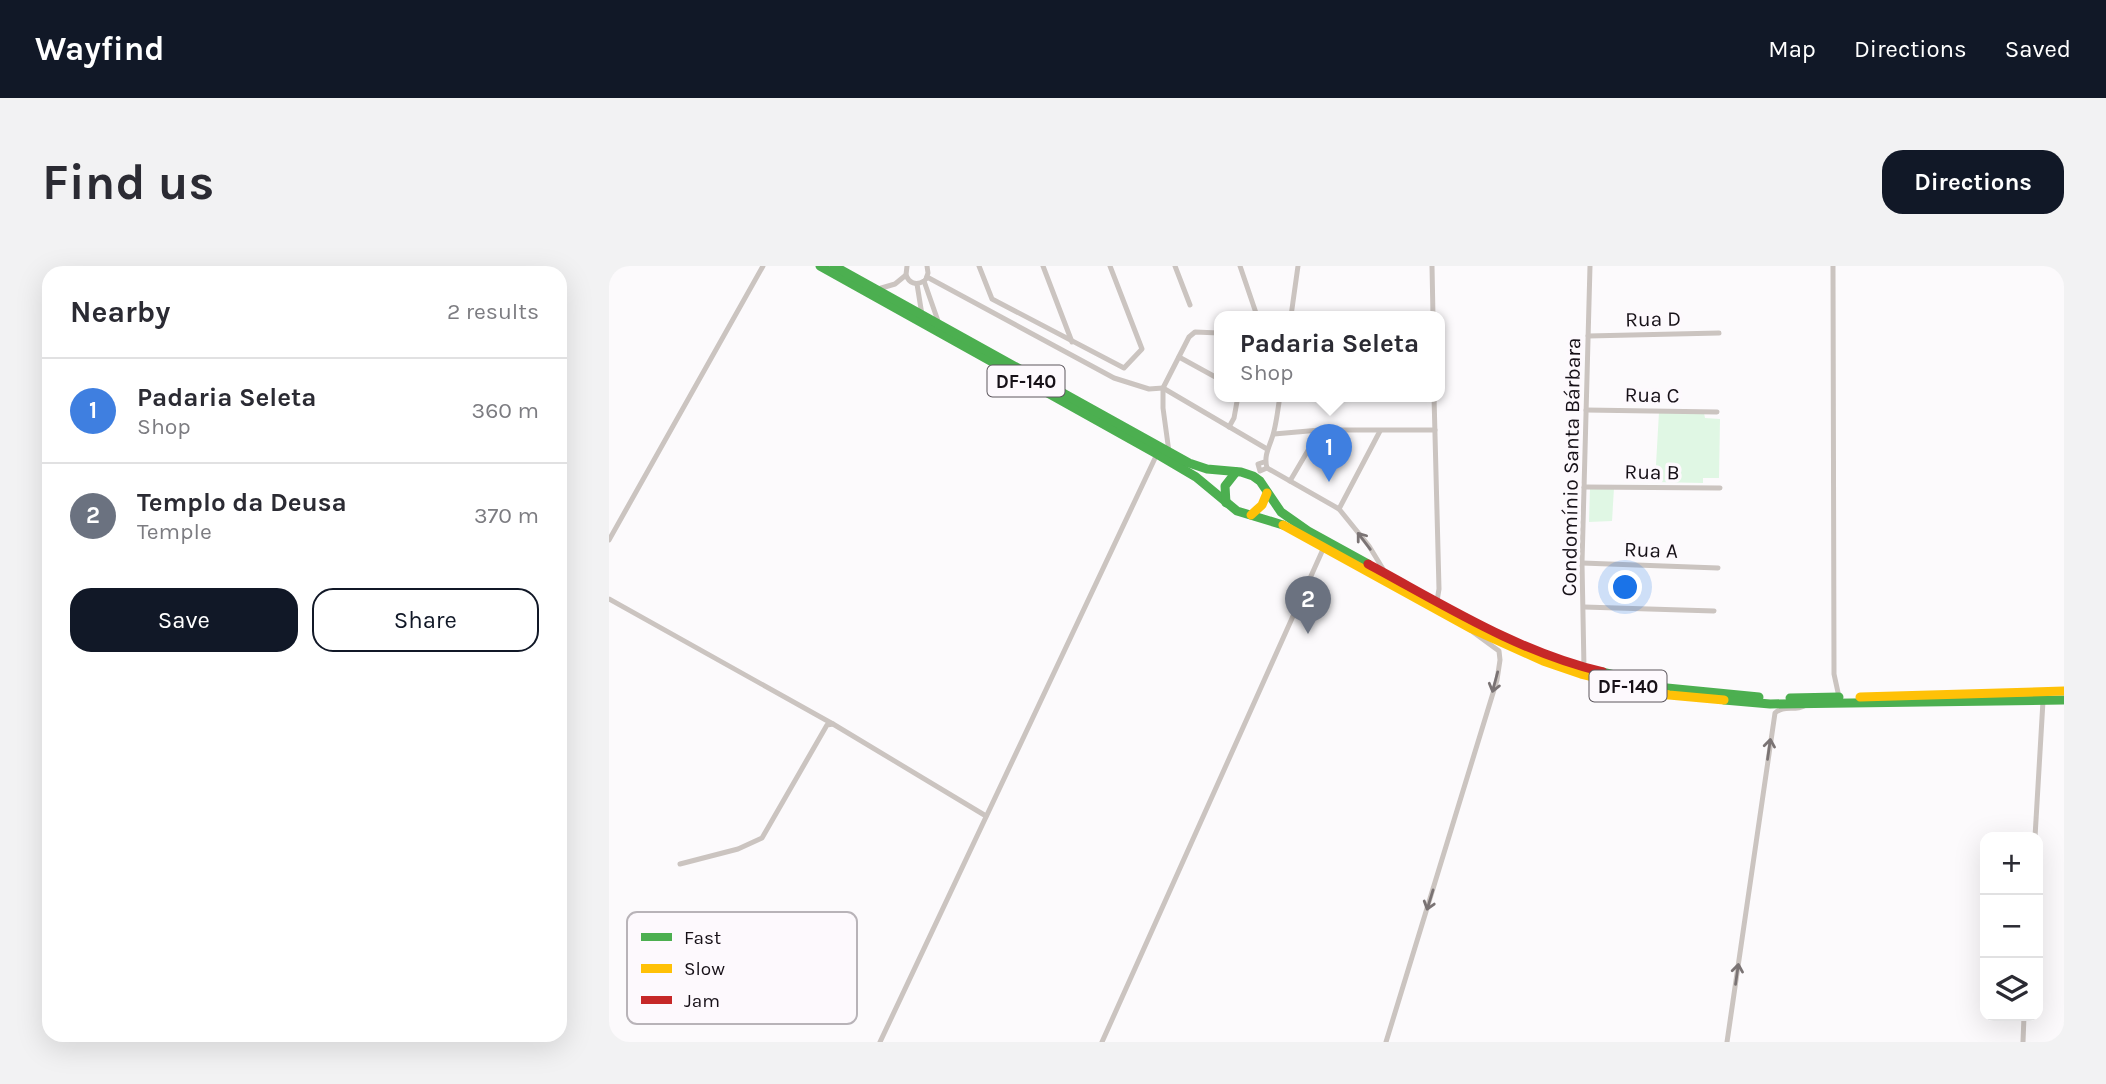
<!DOCTYPE html>
<meta charset="utf-8">
<style>
:root{--surface:#fff;--page:#f2f2f3;--text:#2b2b33;--muted:#7c7c81;--line:#e1e1e2;--accent:#111827}
body{margin:0;font-family:Karla,sans-serif;background:var(--page);color:var(--text)}
.controls{position:absolute;right:21px;bottom:21px;display:grid;overflow:hidden;border-radius:14px;box-shadow:0 7px 28px #0002}
.controls button{width:63px;height:63px;display:grid;place-items:center;padding:0;border:0;border-bottom:2px solid var(--line);background:var(--surface);color:var(--text);font:35px sans-serif}
.you{position:absolute;left:1017px;top:322px;width:24px;height:24px;margin:-18px;border:5px solid #fff;border-radius:50%;background:#1a73e8;box-shadow:0 0 0 10px #1a73e833}
.badge{display:grid;place-items:center;width:46px;height:46px;border-radius:50%;background:var(--accent);color:#fff;font-size:23px;font-weight:700}
.pin{position:absolute;translate:-50% -58px;filter:drop-shadow(0 2px 4px #0008)}
.pin::after{content:'';position:absolute;top:37px;width:24px;height:21px;background:inherit;clip-path:polygon(0 0,100% 0,50% 100%)}
.popup{position:absolute;left:605px;top:45px;width:231px;height:91px;box-sizing:border-box;display:grid;place-content:center;border-radius:14px;background:var(--surface);filter:drop-shadow(0 2px 5px #0005);font-size:23px;white-space:nowrap;color:var(--muted)}
.popup b{font-size:26px;color:var(--text)}
.popup::after{content:'';position:absolute;left:50%;top:100%;margin-left:-14px;border:14px solid transparent;border-top-color:var(--surface)}
.list{margin:0;padding:0;list-style:none}
h2{display:flex;justify-content:space-between;align-items:center;height:91px;margin:0;padding:0 28px;font-size:30px}
h2 small{font-size:23px;font-weight:400;color:var(--muted)}
.list li{display:grid;grid-template-columns:46px 1fr auto;gap:21px;align-items:center;box-sizing:border-box;height:105px;padding:0 28px;border-top:2px solid var(--line)}
.list b{display:block;font-size:26px;white-space:nowrap}
.list p{margin:0;font-size:23px;white-space:nowrap;color:var(--muted)}
.list em{font-size:23px;font-style:normal;color:var(--muted)}
.actions{display:flex;gap:14px;padding:21px 28px}
.actions a{flex:1;padding:16px 0;border:2px solid var(--accent);border-radius:21px;text-align:center;font-size:24px;color:var(--accent)}
.actions .main{background:var(--accent);color:#fff}
.icon{flex:none;width:38px;height:38px;fill:none;stroke:currentColor;stroke-width:2;stroke-linecap:round;stroke-linejoin:round}
.map{position:relative;flex:none;width:1455px;height:776px;overflow:hidden;border-radius:21px}
header{display:flex;align-items:center;gap:42px;box-sizing:border-box;height:98px;padding:0 35px;background:var(--accent);color:#fff}
header strong{font-size:33px}
nav{display:flex;gap:38px;margin-inline-start:auto;font-size:24px}
.intro{display:flex;align-items:center;justify-content:space-between;box-sizing:border-box;height:168px;padding:0 42px}
h1{margin:0;font-size:49px}
.button{padding:18px 32px;border-radius:21px;background:var(--accent);color:#fff;font-size:24px;font-weight:700}
main{display:flex;gap:42px;padding:0 42px}
aside{flex:1;background:var(--surface);border-radius:21px;box-shadow:0 7px 28px #0002}
.map>svg:first-child{display:block}
</style>
<header>
<strong>Wayfind</strong>
<nav><a>Map</a><a>Directions</a><a>Saved</a></nav>
</header>
<div class="intro"><h1>Find us</h1><a class="button">Directions</a></div>
<main>
<aside>
<h2>Nearby<small>2 results</small></h2>
<ul class="list">
<li><span class="badge" style="background:#3f7fe0">1</span><div><b>Padaria Seleta</b><p>Shop</p></div><em>360 m</em></li>
<li><span class="badge" style="background:#6b7280">2</span><div><b>Templo da Deusa</b><p>Temple</p></div><em>370 m</em></li>
</ul>
<div class="actions"><a class="main">Save</a><a>Share</a></div>
</aside>
<div class="map">
<svg width="1455" height="776" viewBox="0 0 1455 776">
<rect width="100%" height="100%" fill="#fcfafc"/>
<g fill="#e0f7e4">
<path d="M1050,146L1095,147L1096,152L1111,153L1110,212H1094V217L1046,216Z"/>
<path d="M981,222H1005L1003,255L980,256Z"/>
</g>
<g fill="none" stroke-linecap="round" stroke-linejoin="round">
<g stroke="#cbc4c0" stroke-width="5">
<path d="M298,0L297,9C300,17 307,20 315,15"/>
<path d="M370,0L383,33L515,102L533,83L501,0"/>
<path d="M434,0L463,76"/>
<path d="M566,0L581,39"/>
<path d="M631,0L647,47"/>
<path d="M823,0L824,50"/>
<path d="M1224,0L1225,408L1230,431"/>
<path d="M318,11L505,112L540,123L554,122L658,183"/>
<path d="M317,13L319,7L318,0"/>
<path d="M315,15L329,55"/>
<path d="M308,18L313,49"/>
<path d="M269,23L286,18L297,9"/>
<path d="M682,50L689,0"/>
<path d="M979,70L1110,67"/>
<path d="M570,91L610,113"/>
<path d="M825,130L830,323L828,335"/>
<path d="M977,144L1108,146"/>
<path d="M620,161L625,152L629,130"/>
<path d="M665,168L711,164H826"/>
<path d="M560,186L554,142V122L580,71L586,66L610,67"/>
<path d="M655,196L649,198L651,205L658,202C654,188 662,179 665,165C668,153 669,142 671,130"/>
<path d="M658,202L730,243L760,280L774,303"/>
<path d="M681,215L711,164"/>
<path d="M975,221L1111,222"/>
<path d="M730,243L771,165"/>
<path d="M0,274L154,0"/>
<path d="M973,297L1109,302"/>
<path d="M0,333L224,458L377,550"/>
<path d="M975,341L1105,345"/>
<path d="M975,402L973,297L981,0"/>
<path d="M1426,571L1434,435"/>
<path d="M71,598L129,583L153,572L218,459L224,458"/>
<path d="M271,776L548,188"/>
<path d="M493,776L715,281"/>
<path d="M777,776L888,414L891,394L890,385L864,366"/>
<path d="M1118,776L1166,447C1174,439 1186,445 1195,440"/>
<path d="M1414,776L1415,750"/>
</g>
<g stroke="#4caf50" stroke-width="9">
<path d="M211,0L548,188L587,211L628,245L674,259"/>
<path d="M225,0L580,197L598,203L632,206L644,210L651,215L672,246L699,265L759,298"/>
<path d="M617,237L616,220L627,206"/>
<path d="M994,406L1058,422L1150,431"/>
<path d="M1181,432L1230,431"/>
<path d="M1115,434L1161,438L1455,434"/>
</g>
<g stroke="#ffc107" stroke-width="9">
<path d="M642,249L653,239L658,227"/>
<path d="M674,259L863,363L934,395L972,408L1060,429L1115,434"/>
<path d="M1251,431L1455,425"/>
</g>
<path stroke="#c62828" stroke-width="9" d="M759,298C835,339 909,386 994,406"/>
</g>
<defs><path id="oneway-shaft" d="M-6 0H5M1.5-3L5.5 0L1.5 3" fill="none" stroke-width="1.6" stroke-linecap="round" stroke-linejoin="round" transform="scale(1.75)"/></defs>
<g stroke="#7a7374">
<use href="#oneway-shaft" transform="translate(755 275) rotate(-127)"/>
<use href="#oneway-shaft" transform="translate(886 416) rotate(105)"/>
<use href="#oneway-shaft" transform="translate(1160 483) rotate(-82)"/>
<use href="#oneway-shaft" transform="translate(821 634) rotate(107)"/>
<use href="#oneway-shaft" transform="translate(1128 708) rotate(-82)"/>
</g>
<g text-anchor="middle" stroke-width="7" stroke-linejoin="round" paint-order="stroke">
<g fill="#fdf9fd" stroke="#5c575d" stroke-width="2">
<rect x="378.5" y="99.5" width="77" height="31" rx="5"/>
<rect x="980.5" y="404.5" width="77" height="31" rx="5"/>
</g>
<g font-size="19" font-weight="bold" fill="#171118">
<text x="417" y="122">DF-140</text>
<text x="1019" y="427">DF-140</text>
</g>
<g font-size="21" fill="#171118" stroke="#fdf9fd">
<text transform="translate(1044 53) rotate(-1)" y="7">Rua D</text>
<text transform="translate(1043 129) rotate(1)" y="7">Rua C</text>
<text transform="translate(962 201) rotate(-89)" y="7">Condomínio Santa Bárbara</text>
<text transform="translate(1043 206) rotate(1)" y="7">Rua B</text>
<text transform="translate(1042 284) rotate(2)" y="7">Rua A</text>
</g>
</g>
<rect x="18" y="646" width="230" height="112" rx="10" fill="#fdf9fd" stroke="#b8b3b8" stroke-width="2"/>
<rect x="32" y="667" width="31" height="8" fill="#4caf50"/>
<rect x="32" y="698" width="31" height="9" fill="#ffc107"/>
<rect x="32" y="730" width="31" height="8" fill="#c62828"/>
<g font-size="19" fill="#171118">
<text x="75" y="678">Fast</text>
<text x="75" y="709">Slow</text>
<text x="75" y="741">Jam</text>
</g>
</svg>
<div class="controls">
<button>+</button>
<button>−</button>
<button><svg class="icon" aria-label="layers" viewBox="0 0 24 24"><path d="M12 4l9 5-9 5-9-5zM3 14l9 5 9-5"/></svg></button>
</div>
<div class="you"></div>
<div class="pin badge" style="left:720px;top:216px;background:#3f7fe0">1</div>
<div class="popup"><b>Padaria Seleta</b>Shop</div>
<div class="pin badge" style="left:699px;top:368px;background:#6b7280">2</div>
</div>
</main>
